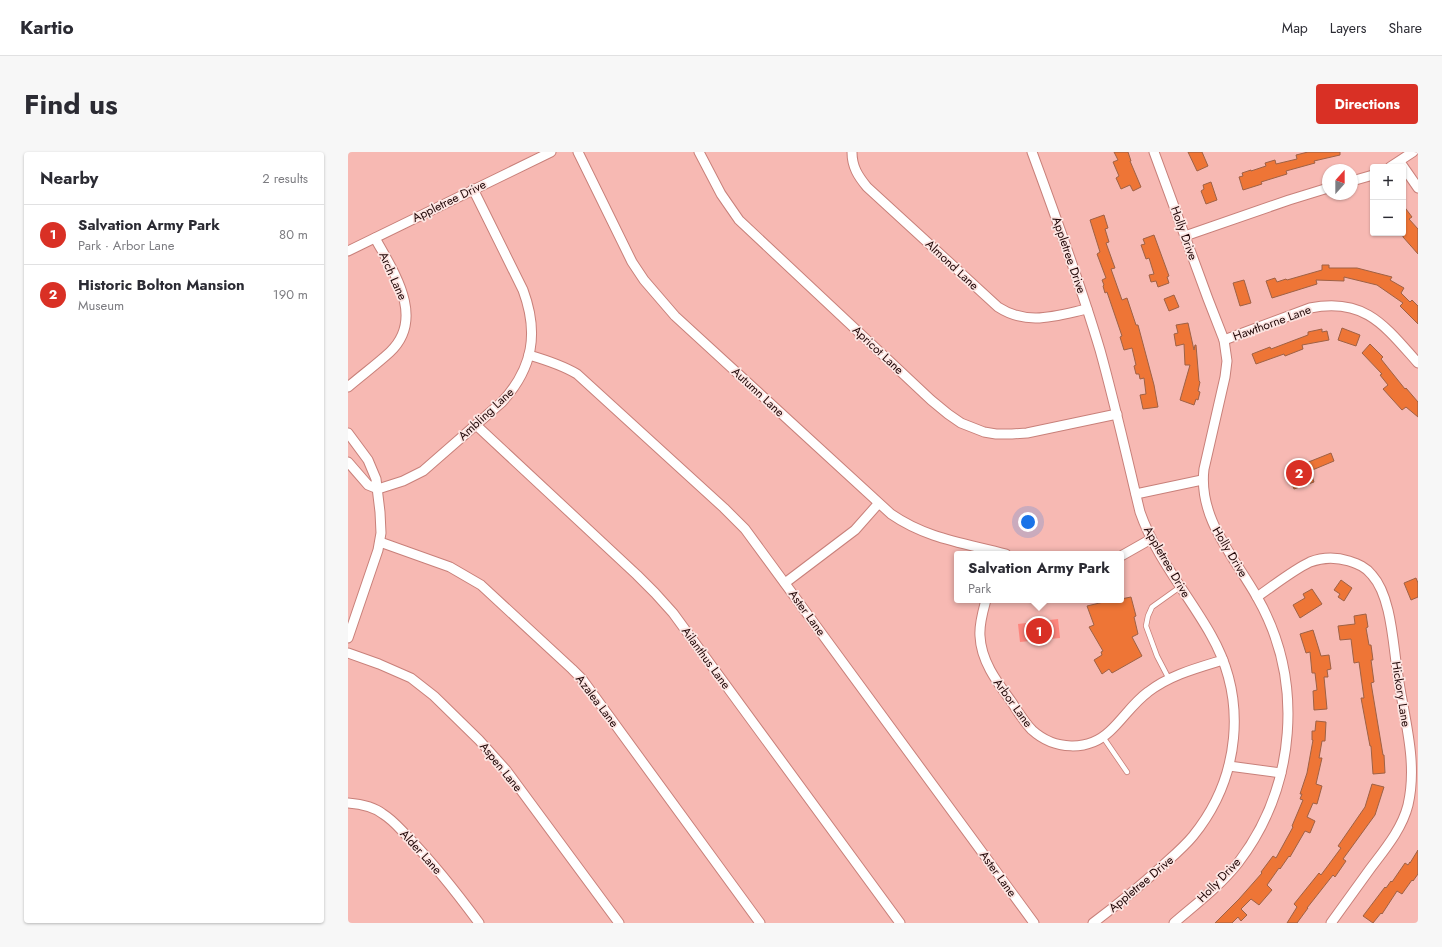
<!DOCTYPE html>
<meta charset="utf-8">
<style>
:root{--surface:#fff;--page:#f7f7f7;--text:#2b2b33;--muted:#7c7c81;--line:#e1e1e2;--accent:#d93025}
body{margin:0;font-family:Jost,sans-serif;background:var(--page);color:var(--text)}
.controls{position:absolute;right:12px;top:12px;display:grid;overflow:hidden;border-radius:4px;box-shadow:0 1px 3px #0004}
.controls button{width:36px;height:36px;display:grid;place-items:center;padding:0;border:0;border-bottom:1px solid var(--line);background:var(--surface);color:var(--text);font:20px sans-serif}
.compass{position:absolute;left:974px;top:12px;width:36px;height:36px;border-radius:50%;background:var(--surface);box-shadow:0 1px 3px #0004;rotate:21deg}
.you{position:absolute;left:680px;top:370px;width:14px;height:14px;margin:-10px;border:3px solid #fff;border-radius:50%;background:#1a73e8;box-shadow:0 0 0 6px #1a73e833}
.badge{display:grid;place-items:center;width:26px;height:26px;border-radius:50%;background:var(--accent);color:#fff;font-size:13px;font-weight:700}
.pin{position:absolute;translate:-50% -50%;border:2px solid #fff;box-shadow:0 1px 4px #0006}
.popup{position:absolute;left:606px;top:399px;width:170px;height:52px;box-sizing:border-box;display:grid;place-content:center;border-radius:4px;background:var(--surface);filter:drop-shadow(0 1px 3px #0005);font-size:13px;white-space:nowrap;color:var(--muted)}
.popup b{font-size:15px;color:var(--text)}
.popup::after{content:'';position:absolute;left:50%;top:100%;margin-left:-8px;border:8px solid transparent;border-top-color:var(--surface)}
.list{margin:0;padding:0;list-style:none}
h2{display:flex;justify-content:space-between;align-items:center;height:52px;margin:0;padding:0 16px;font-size:17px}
h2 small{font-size:13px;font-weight:400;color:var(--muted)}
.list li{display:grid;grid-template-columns:26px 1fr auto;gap:12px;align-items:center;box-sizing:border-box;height:60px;padding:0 16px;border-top:1px solid var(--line)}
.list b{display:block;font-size:15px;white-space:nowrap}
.list p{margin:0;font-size:13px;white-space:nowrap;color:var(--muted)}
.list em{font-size:13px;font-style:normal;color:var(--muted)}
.map{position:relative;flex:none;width:1070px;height:771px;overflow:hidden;border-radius:4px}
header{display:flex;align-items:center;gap:24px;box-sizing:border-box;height:56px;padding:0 20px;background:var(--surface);border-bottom:1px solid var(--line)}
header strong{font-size:19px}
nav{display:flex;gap:22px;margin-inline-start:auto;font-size:14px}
.intro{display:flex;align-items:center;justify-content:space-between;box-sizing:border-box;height:96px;padding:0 24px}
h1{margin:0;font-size:28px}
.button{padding:10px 18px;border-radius:4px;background:var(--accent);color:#fff;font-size:14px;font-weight:700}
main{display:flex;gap:24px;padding:0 24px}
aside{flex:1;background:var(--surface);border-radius:4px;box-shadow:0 1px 3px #0004}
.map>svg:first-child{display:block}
</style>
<header>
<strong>Kartio</strong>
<nav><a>Map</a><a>Layers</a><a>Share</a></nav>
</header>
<div class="intro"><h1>Find us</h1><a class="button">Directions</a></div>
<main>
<aside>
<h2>Nearby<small>2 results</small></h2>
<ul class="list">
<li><span class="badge">1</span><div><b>Salvation Army Park</b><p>Park · Arbor Lane</p></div><em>80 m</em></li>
<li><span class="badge">2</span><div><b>Historic Bolton Mansion</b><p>Museum</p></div><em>190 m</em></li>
</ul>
</aside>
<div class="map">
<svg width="1070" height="771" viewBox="0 0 1070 771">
<rect width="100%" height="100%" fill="#f7b9b3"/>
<path fill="#fe867e" d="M710,467L712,486L672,490L670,472Z"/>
<g fill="#ee7536" stroke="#9e6145">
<path d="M766,0H780L783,9H782L793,35L785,39L782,33L773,37L768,26L771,24L765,10L770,8Z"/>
<path d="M840,0H854L860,14L849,19Z"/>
<path d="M960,0H992V3L966,9L967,11L938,19L939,22L913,30L914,32L895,38L891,25L895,24L894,21L903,18V19L918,14L917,11L927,8L928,12L949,7L948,3Z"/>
<path d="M863,30L869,48L858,52L853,39L856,37L855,33Z"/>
<path d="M1055,53L1064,65L1061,67L1070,77V102L1055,85Z"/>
<path d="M756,63L760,76L757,77L761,90L758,91L767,116L763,117L774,148L779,146L788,173H790L806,233L810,255L795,257L792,243L798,242L796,226L792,227L791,222H788L786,214L788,213L784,196L776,198L772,185L774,184L759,140L757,141L755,134L756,133L754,128L758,126L749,102L752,100L742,68Z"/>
<path d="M806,83L821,124L819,125L821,131L810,135L808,129L803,130L801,123L806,122L801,106L798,107L793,93L797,92L795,87Z"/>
<path d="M974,113H981V116H1009L1044,125L1042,128L1056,136L1053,141L1062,150L1064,148L1070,154V172L1052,154L1055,151L1029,133L996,125V129L968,128L969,132L924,146L918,129L927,126L929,130L938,127L939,128L974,118Z"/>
<path d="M896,128L903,151L892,154L885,131Z"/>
<path d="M826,143L831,155L821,159L816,147Z"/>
<path d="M840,171L846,198L847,193H848L851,229L852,230L850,239L852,240L850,248L848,247L846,253L832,248L842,213H837L836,192L828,194L826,182L830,181L828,173Z"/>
<path d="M994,176L1012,183L1008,194L990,188Z"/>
<path d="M974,177V180L979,179L981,188L954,193L955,197L937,204L936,202L908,212L904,202L922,195L923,197L960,183V180Z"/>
<path d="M1022,192L1035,205L1033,207L1057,237L1058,236L1070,250V265L1058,255L1054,258L1035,237L1040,233L1032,223L1034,222L1014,201Z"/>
<path d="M983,301L986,309L962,319L966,330L946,337L938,316L958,308V311Z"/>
<path d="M1068,426L1070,431V445L1063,448L1056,431Z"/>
<path d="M993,428L1004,436L996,449L990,445L992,442L986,438Z"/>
<path d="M964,437L974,452L952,466L945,453L957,446L955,442Z"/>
<path d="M783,445L788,464L786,465L790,482L784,485L794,504L764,521L761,517L754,522L746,508L754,503L753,500L755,499L741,475L746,473L739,454L764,448H773V447Z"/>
<path d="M1018,462L1020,475L1018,476L1021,493H1023L1025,508H1023L1026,530L1023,531L1035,603H1036L1037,621L1025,622L1023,594H1022L1013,546H1016L1011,510L1006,511L1003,487L992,488L990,474L1007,472L1006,464Z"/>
<path d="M965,478L973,504L981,503L983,517L979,518L980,525H976L979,557L966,558L965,539L969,538L967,521H964L962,500L958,501L952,482Z"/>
<path d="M968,569L978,570L977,589H974L971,606H974L968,632L974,634L969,652L965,651L959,665L967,669L962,681L957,679L942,705L941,704L932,717L931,716L919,733L924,738L911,753L903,747L893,757L899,763L893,769L890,765L884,771H867L891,747L914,721L913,720L925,704L928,706L945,675L944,674L955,648L952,647L954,642H952L959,621L965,588H964V579H967Z"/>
<path d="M1024,632L1036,635L1027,663L995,707L998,709L987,725L985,723L959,756H960L949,771H939L949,755L946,752L971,721L973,723L993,696L990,694L1017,655Z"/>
<path d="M1070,698V722L1065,729L1064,728L1054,742L1049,739L1034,762L1033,761L1025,771L1015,764L1037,735L1038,736L1043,729L1044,730L1057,711L1060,713L1062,710V711Z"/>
</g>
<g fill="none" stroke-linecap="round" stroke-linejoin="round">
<defs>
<g id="service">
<path d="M821,527L809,504L798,474L800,464L804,455L832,435"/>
<path d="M755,585L779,620"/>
</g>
<g id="minor">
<path d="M230,0L284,110L296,128L327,164L543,362C579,387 617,391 658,402"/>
<path d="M351,0L373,42L391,68L583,248L600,262L613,271L636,280L648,282H664L679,281L769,262"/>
<path d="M504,0C504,15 510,24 519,35L650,155C679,174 707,164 739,157"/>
<path d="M684,0C708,65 732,131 752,198C767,252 779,306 792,360C808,406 840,442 863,483C900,548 892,626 845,684C836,695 824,705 813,715C791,735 769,753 745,771"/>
<path d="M806,0L860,147L876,188L879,209L877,225L856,317C850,367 886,404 909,445C957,529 948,635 890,711C872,734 848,752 826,771"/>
<path d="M1052,10L1070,36"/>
<path d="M1042,15L1065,0"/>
<path d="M1004,29L1025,23"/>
<path d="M837,84L941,48L980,36"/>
<path d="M0,99L203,0"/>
<path d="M876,188L962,156C1017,145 1037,174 1070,211"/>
<path d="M181,203C198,208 214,213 229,222L376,356L397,377L686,771"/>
<path d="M0,235C14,223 29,212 42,200C78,166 45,119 27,86"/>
<path d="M128,273L289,423L307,441L325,461L552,771"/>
<path d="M0,281L20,308L28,327L32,360L33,381L30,398L0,486"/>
<path d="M0,310L20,333L30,337"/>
<path d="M30,337L55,329L75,319L154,250C185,216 191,181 175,138L125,37"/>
<path d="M788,342L854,328"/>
<path d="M32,390L102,415L133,433L224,517L234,527L412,771"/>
<path d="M773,404L803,387"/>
<path d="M437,431L507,378L530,352"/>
<path d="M909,445C925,434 945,418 962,410C975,405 988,405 1001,409C1010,412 1018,415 1024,423C1044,445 1045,495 1050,524C1056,566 1070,610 1060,653C1054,677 1037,697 1022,717C1009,735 996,753 983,771"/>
<path d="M638,448C635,459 631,472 632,484C633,509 649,530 663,549C669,558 676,570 684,578C706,598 740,600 762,579C775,567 785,551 800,540C822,523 849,516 875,508"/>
<path d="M0,501L31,512L63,526L86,544L131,588L158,618L271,771"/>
<path d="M881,614L933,621"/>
<path d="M0,651C12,652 25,654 35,662C45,668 52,677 60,685C86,712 109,741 131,771"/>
</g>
</defs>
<use href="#service" stroke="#c8807a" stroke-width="6"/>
<use href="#minor" stroke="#c8807a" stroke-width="11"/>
<use href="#service" stroke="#fff" stroke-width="4.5"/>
<use href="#minor" stroke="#fff" stroke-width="9"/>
</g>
<g text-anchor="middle" stroke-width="3.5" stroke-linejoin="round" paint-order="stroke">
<g font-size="12" fill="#1e0505" stroke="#fde5e2">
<text transform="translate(101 49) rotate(-26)" y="4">Appletree Drive</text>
<text transform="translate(836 81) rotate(70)" y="4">Holly Drive</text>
<text transform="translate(721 103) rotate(71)" y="4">Appletree Drive</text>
<text transform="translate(604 113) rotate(43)" y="4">Almond Lane</text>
<text transform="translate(45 124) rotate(66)" y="4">Arch Lane</text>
<text transform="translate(924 171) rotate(-20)" y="4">Hawthorne Lane</text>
<text transform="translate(530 198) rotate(43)" y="4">Apricot Lane</text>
<text transform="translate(410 240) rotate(43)" y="4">Autumn Lane</text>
<text transform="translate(138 262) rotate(-43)" y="4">Ambling Lane</text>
<text transform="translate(882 400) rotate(59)" y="4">Holly Drive</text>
<text transform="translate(819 410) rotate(60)" y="4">Appletree Drive</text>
<text transform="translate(459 461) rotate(54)" y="4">Aster Lane</text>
<text transform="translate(358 506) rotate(54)" y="4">Ailanthus Lane</text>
<text transform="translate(1053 542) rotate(81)" y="4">Hickory Lane</text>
<text transform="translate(249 549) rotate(53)" y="4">Azalea Lane</text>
<text transform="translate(665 551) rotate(54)" y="4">Arbor Lane</text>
<text transform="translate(153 615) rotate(51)" y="4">Aspen Lane</text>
<text transform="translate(73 700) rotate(48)" y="4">Alder Lane</text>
<text transform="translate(650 722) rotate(54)" y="4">Aster Lane</text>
<text transform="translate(871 728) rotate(-46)" y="4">Holly Drive</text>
<text transform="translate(793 732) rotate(-40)" y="4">Appletree Drive</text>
</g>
</g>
</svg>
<div class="controls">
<button>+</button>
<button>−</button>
</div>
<svg class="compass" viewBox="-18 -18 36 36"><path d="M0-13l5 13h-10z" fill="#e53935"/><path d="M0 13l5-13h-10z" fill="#7c7c81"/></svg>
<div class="you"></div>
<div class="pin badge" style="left:691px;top:479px">1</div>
<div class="popup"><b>Salvation Army Park</b>Park</div>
<div class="pin badge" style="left:951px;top:321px">2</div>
</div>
</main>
